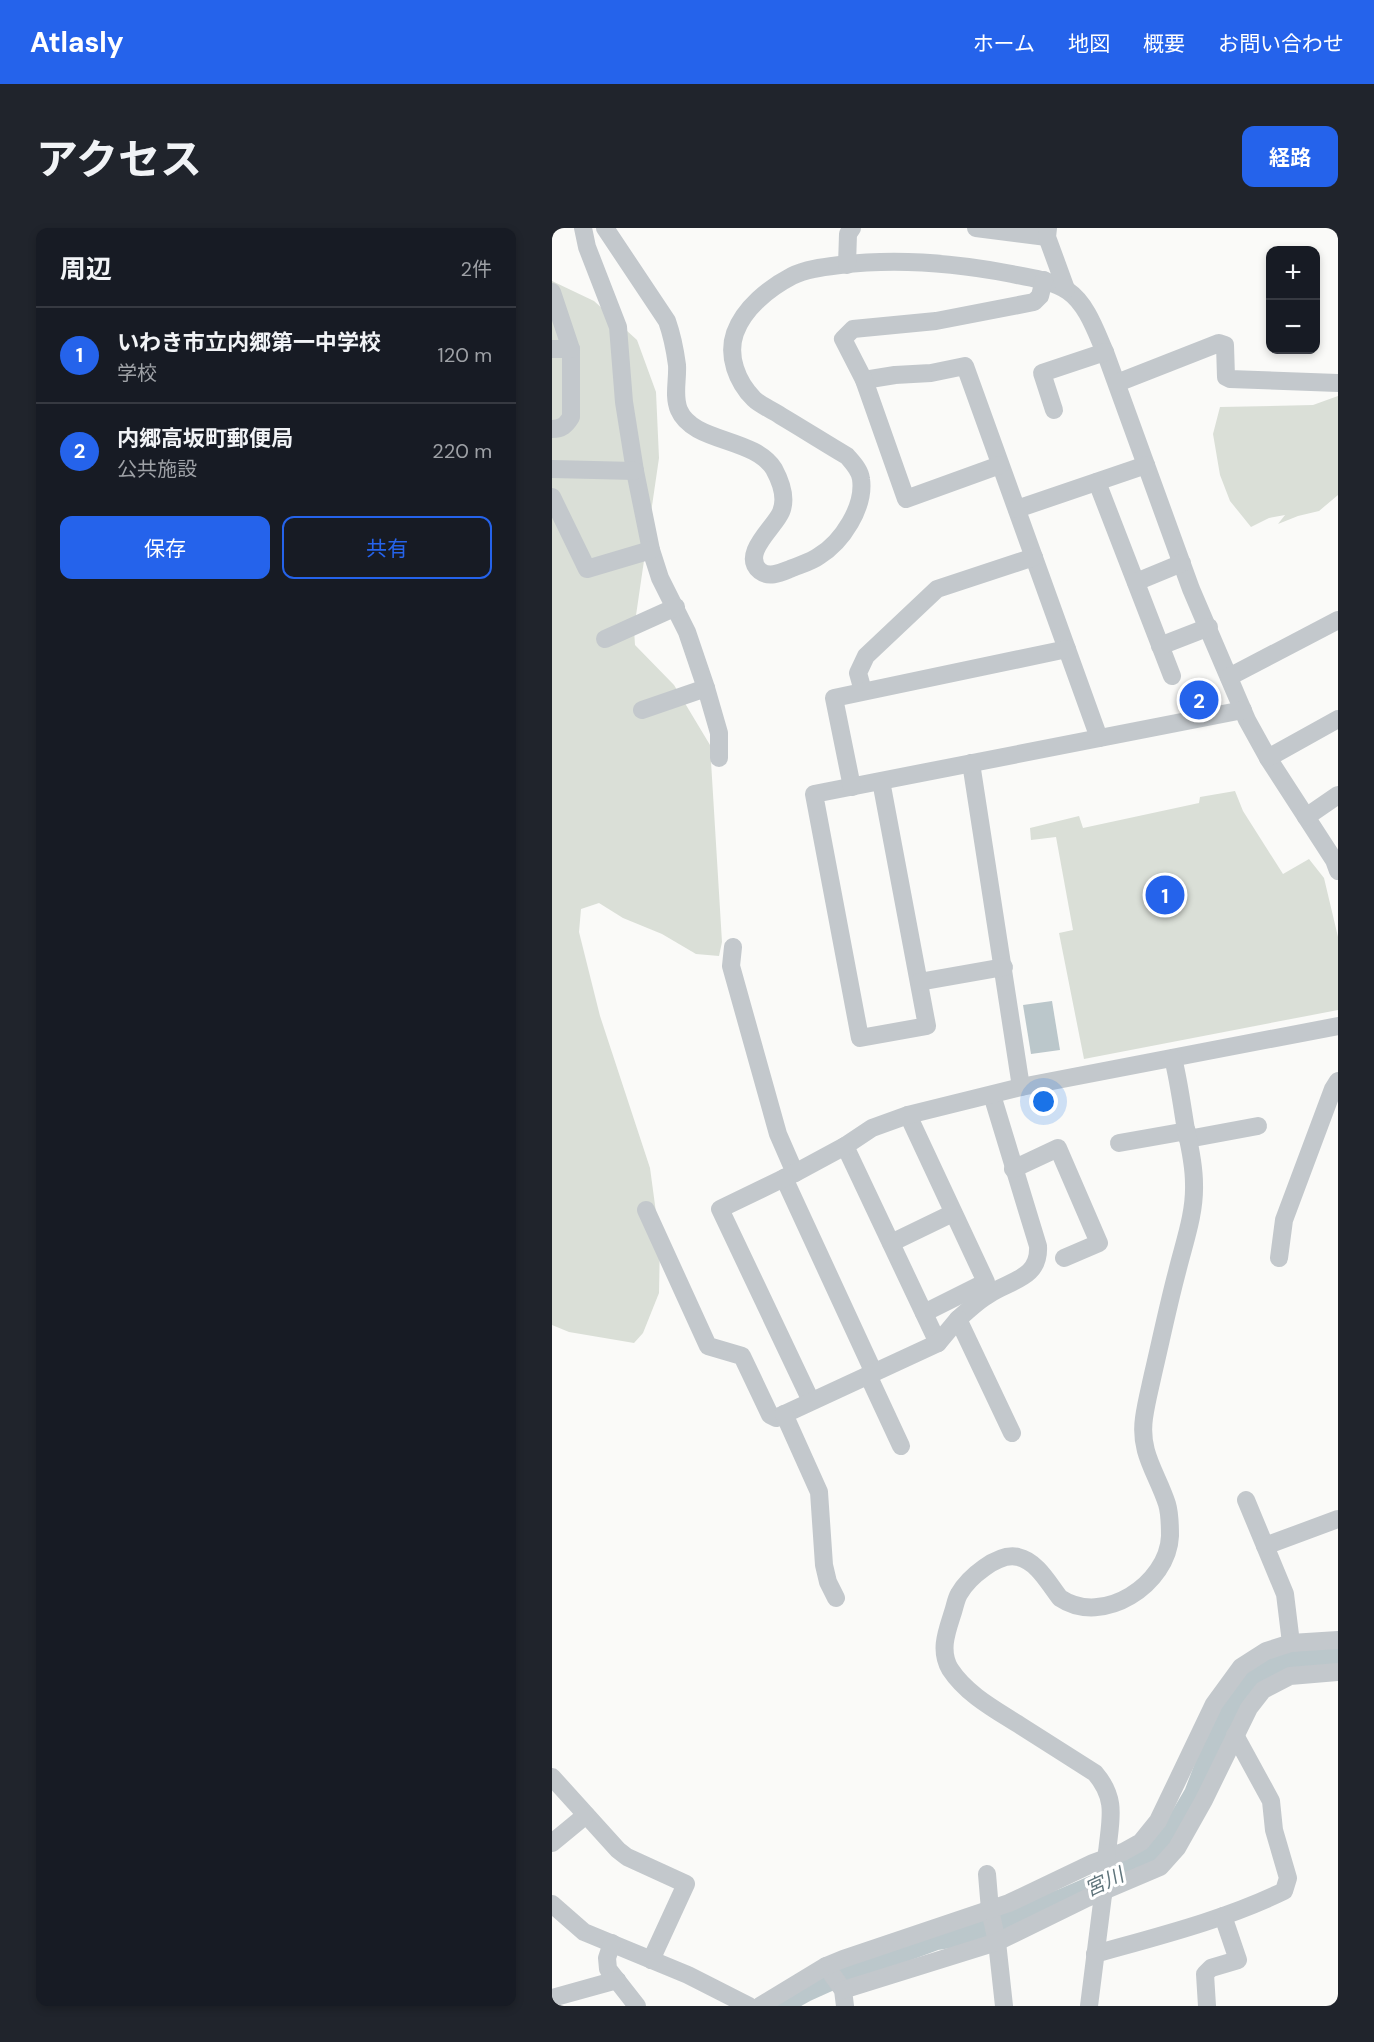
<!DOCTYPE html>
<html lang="ja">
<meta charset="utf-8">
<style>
:root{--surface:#171b24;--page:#20242c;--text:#f1f3f6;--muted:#9ea1a6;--line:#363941;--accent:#2563eb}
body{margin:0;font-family:"DM Sans","Noto Sans JP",sans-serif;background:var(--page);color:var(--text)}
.controls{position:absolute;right:18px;top:18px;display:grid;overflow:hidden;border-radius:12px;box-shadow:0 3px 9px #0003}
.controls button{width:54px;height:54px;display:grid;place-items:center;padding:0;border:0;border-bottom:2px solid var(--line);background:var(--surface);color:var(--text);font:30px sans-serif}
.you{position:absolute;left:492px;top:874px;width:21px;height:21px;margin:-15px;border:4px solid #fff;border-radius:50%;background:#1a73e8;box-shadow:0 0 0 9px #1a73e833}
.badge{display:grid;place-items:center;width:39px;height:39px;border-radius:50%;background:var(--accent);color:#fff;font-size:20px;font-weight:700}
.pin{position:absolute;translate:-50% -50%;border:3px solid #fff;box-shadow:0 2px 6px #0006}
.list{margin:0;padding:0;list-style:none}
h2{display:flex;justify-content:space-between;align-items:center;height:78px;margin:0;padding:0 24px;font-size:26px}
h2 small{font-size:20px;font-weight:400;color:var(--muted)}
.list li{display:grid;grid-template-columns:39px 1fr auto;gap:18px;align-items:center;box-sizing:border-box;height:96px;padding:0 24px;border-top:2px solid var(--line)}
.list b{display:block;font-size:22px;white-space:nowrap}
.list p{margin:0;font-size:20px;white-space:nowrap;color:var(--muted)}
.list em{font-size:20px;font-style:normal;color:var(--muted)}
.actions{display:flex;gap:12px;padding:18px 24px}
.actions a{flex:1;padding:14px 0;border:2px solid var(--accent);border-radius:12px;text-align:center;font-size:21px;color:var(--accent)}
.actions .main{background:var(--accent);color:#fff}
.map{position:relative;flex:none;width:786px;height:1778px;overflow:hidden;border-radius:12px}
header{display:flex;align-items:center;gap:36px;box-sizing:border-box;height:84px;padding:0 30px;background:var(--accent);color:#fff}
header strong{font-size:28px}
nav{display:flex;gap:33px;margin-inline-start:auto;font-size:21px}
.intro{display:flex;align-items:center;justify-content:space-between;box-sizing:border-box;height:144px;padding:0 36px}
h1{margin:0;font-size:42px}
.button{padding:15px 27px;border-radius:12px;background:var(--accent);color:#fff;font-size:21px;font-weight:700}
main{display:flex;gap:36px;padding:0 36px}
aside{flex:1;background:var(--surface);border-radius:12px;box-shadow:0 3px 9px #0003}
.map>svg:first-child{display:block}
</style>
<header>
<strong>Atlasly</strong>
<nav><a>ホーム</a><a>地図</a><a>概要</a><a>お問い合わせ</a></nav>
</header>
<div class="intro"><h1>アクセス</h1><a class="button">経路</a></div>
<main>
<aside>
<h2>周辺<small>2件</small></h2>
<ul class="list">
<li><span class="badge">1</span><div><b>いわき市立内郷第一中学校</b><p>学校</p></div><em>120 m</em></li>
<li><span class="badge">2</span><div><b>内郷高坂町郵便局</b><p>公共施設</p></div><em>220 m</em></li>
</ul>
<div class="actions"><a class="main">保存</a><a>共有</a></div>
</aside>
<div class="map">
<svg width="786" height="1778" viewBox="0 0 786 1778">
<rect width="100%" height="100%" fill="#fafaf8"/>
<g fill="#dadfd7">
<path d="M0,53L42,73L85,112L104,164L107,230L82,401L83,417L122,457L158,517L170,714L167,728L144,726L110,706L71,690L47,675L29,681L27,704L48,788L98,940L108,1014L107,1065L91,1105L82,1115L17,1104L0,1097Z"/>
<path d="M786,168V267L767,283L746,288L726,296L733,287L717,290L699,299L678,273L668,247L661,206L668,179L761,177Z"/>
<path d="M683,563L691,583L731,646L757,631L772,650L786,709V782L532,831L507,705L521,702L504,609L479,612L478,600L527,588L531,600L647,575L648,569Z"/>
</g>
<path fill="#bbc7cb" d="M500,773L508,822L479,826L471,777Z"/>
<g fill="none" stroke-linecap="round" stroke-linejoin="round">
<path stroke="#bbc7cb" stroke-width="24" d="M225,1778L253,1762L293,1744L384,1710L405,1707L510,1673L572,1646L617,1612L644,1566L670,1498L704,1449L738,1431L786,1433"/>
<g stroke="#c3c8cc" stroke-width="18">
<path d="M31,0L35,19L66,99L72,174L83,243L99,322L108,350L135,404L154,460"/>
<path d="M53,0L115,93C120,107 123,122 125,137C126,152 121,168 127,182C141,215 202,209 222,241C229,254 235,270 229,284C223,299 188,326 208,343C217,350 228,345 238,341C247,337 259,334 267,328C290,314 313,279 309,251C308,242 301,235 295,228C273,215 251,201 229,188C221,182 209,178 202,171C185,154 175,128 183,105C192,80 217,60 240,48C254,41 272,39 288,37C346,30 403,35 460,46C478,50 500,52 516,63C535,76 544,104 553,124L639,361L695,492L716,530L782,632L786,643"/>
<path d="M424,0L495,9"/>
<path d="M496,0L495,9L514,61"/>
<path d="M295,37L296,6L300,0"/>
<path d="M0,64L19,121V189C14,197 10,201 0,201"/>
<path d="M0,121H19"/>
<path d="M312,152L343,147L379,145L413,138L547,510"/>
<path d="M565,155L667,115L673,117L674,149L678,151L786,155"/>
<path d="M502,182L490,145L553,124"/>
<path d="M448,237L354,271L312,152L291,111L301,101L384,93L482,74L488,68L492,52"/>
<path d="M0,241L83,243"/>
<path d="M545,254L620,448"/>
<path d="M0,269L35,341L99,322"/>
<path d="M465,281L594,237"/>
<path d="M584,354L630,335"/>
<path d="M53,411L124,379"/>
<path d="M608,418L657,399"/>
<path d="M677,449L786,392"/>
<path d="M311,463L306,445L314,428L385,361L482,329"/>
<path d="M90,482L154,460L167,505V530"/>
<path d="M716,530L786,491"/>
<path d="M419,535L469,859"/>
<path d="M329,553L375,798L308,810L262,566L691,482"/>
<path d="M300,559L282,470L515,421"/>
<path d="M754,589L786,567"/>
<path d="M181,719L179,738L226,906L243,945L232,950L322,1145"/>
<path d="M367,754L452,739"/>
<path d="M440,867L486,1018C488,1051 458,1052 436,1067C425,1073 416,1083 406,1091L460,1205"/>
<path d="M356,887L434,1054L372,1085"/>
<path d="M636,911L706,898"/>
<path d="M567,915L635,903"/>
<path d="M293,918L386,1115"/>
<path d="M461,941L506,920L547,1015L512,1030"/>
<path d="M243,945L293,918L320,900L356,887L469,859L786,798"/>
<path d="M232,950L168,981L259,1173"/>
<path d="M94,982L156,1118L190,1128L218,1187L224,1190L386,1115L406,1091"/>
<path d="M339,1015L401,985"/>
<path d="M727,1030L732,992L781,861L786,853"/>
<path d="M316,1147L349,1218"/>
<path d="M232,1186L267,1264L272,1337L276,1354L284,1370"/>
<path d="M694,1272L733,1366L739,1415"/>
<path d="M713,1318L786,1291"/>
<path d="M0,1549L66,1622L75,1629L134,1656L99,1732"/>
<path d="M0,1615L34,1587"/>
<path d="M555,1625C558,1592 566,1572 543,1545C518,1529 494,1514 469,1498C444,1482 415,1467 398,1441C387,1422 395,1403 401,1384C403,1378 404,1371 407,1366C416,1350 446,1324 466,1329C485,1333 497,1356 508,1370C551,1399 616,1356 618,1308C618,1297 618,1286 615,1276C605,1245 587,1225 592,1190C594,1175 598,1160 601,1146C609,1112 616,1078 625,1044C632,1015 643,986 642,956C642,937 638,919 634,902C630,878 627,854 621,830"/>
<path d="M435,1646L438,1682L445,1714L452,1778"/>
<path d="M0,1676L32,1704L136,1747L197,1778"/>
<path d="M60,1715L55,1730L56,1741L85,1778"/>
<path d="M543,1726C607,1708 672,1692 732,1663L736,1650L722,1602L719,1573L683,1507"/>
<path d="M274,1738L291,1762L293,1778"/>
<path d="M291,1762L445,1714L535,1670L608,1639L625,1620L652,1572L697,1480L711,1462L738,1448L786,1444"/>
<path d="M0,1770L65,1752"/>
<path d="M208,1778L274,1738L291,1731L457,1675L541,1635L571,1624L589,1614L606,1593L662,1476L689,1439L714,1423L739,1415L786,1412"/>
<path d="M537,1778L551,1667"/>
<path d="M655,1778L653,1746L659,1740L686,1732L671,1688"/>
</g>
<path stroke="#c3c8cc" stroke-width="18" d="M551,1667L555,1625"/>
</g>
<g text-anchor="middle" stroke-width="6" stroke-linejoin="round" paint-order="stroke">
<g font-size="20" font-style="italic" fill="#60757c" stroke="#fff">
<text transform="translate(552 1654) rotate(-25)" y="7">宮川</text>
</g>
</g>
</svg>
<div class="controls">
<button>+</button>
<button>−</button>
</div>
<div class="you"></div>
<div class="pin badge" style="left:613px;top:667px">1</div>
<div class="pin badge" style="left:647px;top:472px">2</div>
</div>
</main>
